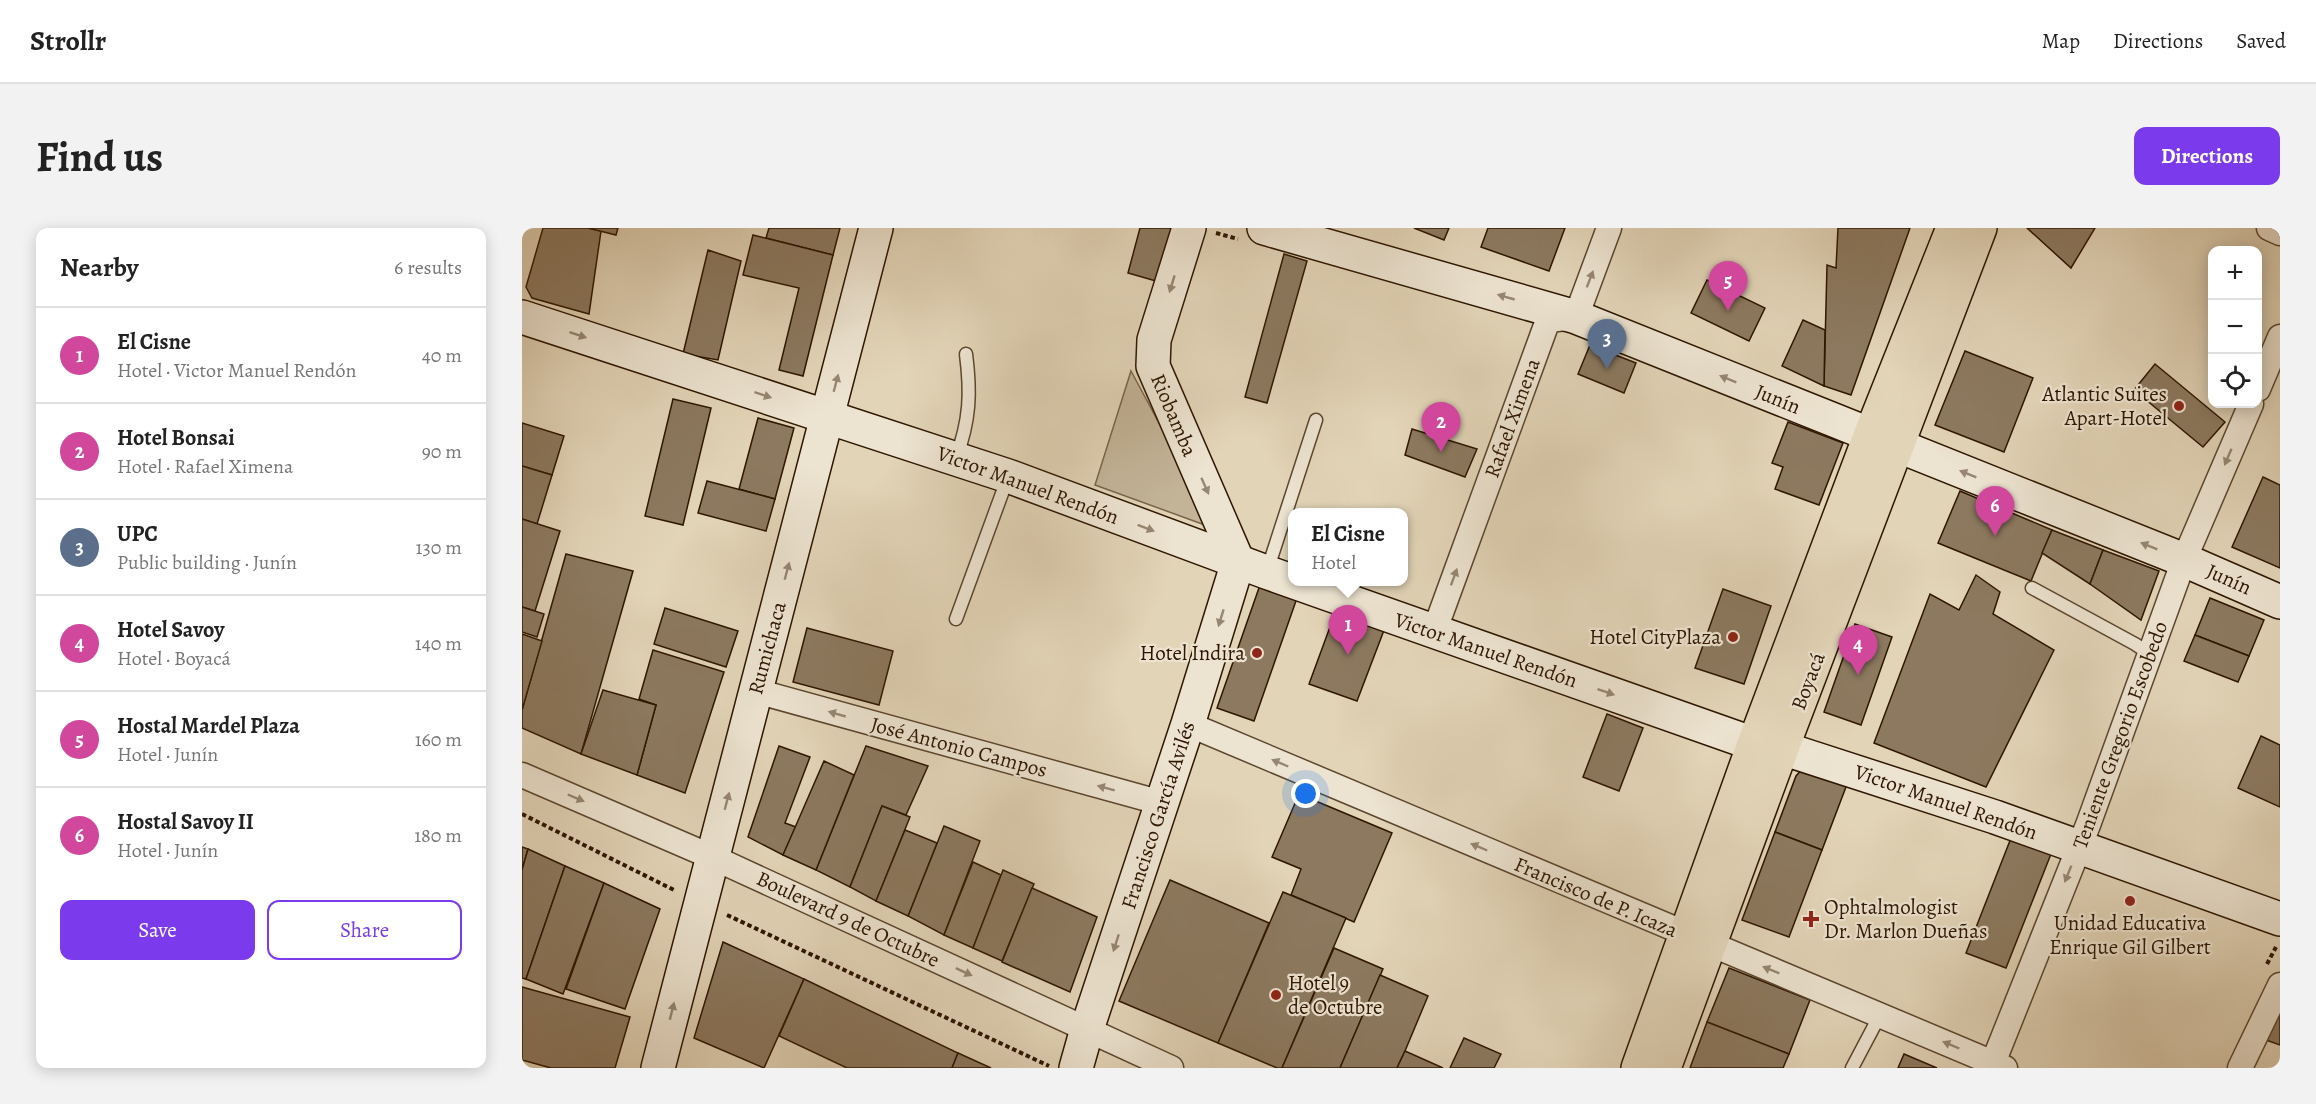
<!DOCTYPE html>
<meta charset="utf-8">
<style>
:root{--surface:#fff;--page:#f2f2f2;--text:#222;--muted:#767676;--line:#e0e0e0;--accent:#7c3aed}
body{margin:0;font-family:Alegreya,serif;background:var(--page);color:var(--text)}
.controls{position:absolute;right:18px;top:18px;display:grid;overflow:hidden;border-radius:12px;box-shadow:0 3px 15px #0003}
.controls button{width:54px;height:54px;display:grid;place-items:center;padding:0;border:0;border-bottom:2px solid var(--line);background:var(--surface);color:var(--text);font:30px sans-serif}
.you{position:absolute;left:784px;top:566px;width:21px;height:21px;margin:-15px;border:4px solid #fff;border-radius:50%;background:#1a73e8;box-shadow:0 0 0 9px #1a73e833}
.badge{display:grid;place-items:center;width:39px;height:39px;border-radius:50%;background:var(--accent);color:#fff;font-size:20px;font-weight:700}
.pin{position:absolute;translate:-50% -50px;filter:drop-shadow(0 2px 3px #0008)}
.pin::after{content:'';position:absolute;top:32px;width:21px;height:18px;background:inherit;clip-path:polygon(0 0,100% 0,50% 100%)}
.popup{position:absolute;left:766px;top:280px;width:120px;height:78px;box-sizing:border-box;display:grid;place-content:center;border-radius:12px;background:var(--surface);filter:drop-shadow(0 2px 4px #0005);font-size:20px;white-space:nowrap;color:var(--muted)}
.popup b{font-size:22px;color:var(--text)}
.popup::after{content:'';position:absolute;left:50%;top:100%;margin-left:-12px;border:12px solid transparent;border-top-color:var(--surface)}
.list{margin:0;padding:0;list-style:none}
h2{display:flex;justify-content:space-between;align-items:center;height:78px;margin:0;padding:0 24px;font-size:26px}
h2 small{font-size:20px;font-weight:400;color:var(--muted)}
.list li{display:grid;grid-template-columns:39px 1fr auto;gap:18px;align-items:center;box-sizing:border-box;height:96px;padding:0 24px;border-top:2px solid var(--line)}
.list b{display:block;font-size:22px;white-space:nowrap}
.list p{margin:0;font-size:20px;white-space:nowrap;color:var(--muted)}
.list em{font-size:20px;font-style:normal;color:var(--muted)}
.actions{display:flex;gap:12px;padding:18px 24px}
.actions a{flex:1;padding:14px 0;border:2px solid var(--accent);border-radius:12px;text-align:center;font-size:21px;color:var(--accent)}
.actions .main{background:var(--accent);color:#fff}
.icon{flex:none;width:33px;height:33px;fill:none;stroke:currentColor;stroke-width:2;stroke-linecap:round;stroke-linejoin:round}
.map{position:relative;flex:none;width:1758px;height:840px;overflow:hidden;border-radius:12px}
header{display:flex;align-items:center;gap:36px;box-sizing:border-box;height:84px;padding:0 30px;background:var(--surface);border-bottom:2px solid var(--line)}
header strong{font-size:28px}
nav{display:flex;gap:33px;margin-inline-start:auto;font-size:21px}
.intro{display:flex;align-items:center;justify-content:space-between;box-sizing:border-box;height:144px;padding:0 36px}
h1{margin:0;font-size:42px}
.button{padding:15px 27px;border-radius:12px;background:var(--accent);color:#fff;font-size:21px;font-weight:700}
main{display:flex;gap:36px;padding:0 36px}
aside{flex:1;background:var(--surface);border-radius:12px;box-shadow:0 3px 15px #0003}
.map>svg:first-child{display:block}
</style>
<header>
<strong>Strollr</strong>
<nav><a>Map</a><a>Directions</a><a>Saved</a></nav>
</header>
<div class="intro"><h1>Find us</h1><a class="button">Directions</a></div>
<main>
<aside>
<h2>Nearby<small>6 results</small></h2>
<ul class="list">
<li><span class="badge" style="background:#d1479c">1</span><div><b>El Cisne</b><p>Hotel · Victor Manuel Rendón</p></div><em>40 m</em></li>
<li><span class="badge" style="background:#d1479c">2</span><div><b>Hotel Bonsai</b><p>Hotel · Rafael Ximena</p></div><em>90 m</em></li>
<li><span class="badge" style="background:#5c6f8a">3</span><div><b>UPC</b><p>Public building · Junín</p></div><em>130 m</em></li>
<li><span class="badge" style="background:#d1479c">4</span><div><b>Hotel Savoy</b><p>Hotel · Boyacá</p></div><em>140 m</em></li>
<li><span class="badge" style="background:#d1479c">5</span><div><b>Hostal Mardel Plaza</b><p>Hotel · Junín</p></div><em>160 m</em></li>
<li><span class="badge" style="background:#d1479c">6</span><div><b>Hostal Savoy II</b><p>Hotel · Junín</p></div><em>180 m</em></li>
</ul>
<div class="actions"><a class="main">Save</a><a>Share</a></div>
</aside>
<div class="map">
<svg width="1758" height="840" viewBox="0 0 1758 840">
<rect width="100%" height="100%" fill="#e2d4b7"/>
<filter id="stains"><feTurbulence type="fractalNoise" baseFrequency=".00333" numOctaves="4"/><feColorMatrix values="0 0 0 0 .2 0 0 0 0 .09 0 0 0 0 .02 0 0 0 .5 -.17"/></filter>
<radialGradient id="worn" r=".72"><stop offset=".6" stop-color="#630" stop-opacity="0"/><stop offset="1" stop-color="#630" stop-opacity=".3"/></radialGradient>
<path fill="#c3b498" stroke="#78654c" stroke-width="1.5" d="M609,143L694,301L573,257Z"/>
<g fill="#8c795f" stroke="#2e1600" stroke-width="1.5">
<path d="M21,0H66L79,3L67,86L10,70L4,59Z"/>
<path d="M66,0H96L94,7Z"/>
<path d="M247,0H318L311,27L244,10Z"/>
<path d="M618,0H653L641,55L606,45Z"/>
<path d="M892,0H927L922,12Z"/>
<path d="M966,0H1043L1027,43L959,19Z"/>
<path d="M1316,0H1388L1329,167L1302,158L1305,37L1314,40Z"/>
<path d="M1505,0H1573L1549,40Z"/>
<path d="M231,7L311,27L281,148L257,142L277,60L221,47Z"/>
<path d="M186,22L219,33L196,132L161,126Z"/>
<path d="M762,26L785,33L745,175L723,169Z"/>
<path d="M1185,52L1243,80L1227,113L1169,85Z"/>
<path d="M1281,92L1303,102L1302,158L1260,138Z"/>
<path d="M1068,117L1114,135L1102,165L1056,146Z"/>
<path d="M1443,123L1511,150L1482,224L1413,197Z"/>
<path d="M1633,136L1703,194L1681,219L1612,162Z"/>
<path d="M151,171L189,180L161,297L123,288Z"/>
<path d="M236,190L272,200L253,271L217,261Z"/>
<path d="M1266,194L1321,215L1297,277L1253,261L1261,239L1250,235Z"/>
<path d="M0,195L42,208L30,247L0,238Z"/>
<path d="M890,201L955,221L943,249L883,227Z"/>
<path d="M0,238L30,247L15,296L0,291Z"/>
<path d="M1741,249L1758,257V340L1710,319Z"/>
<path d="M185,253L253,271L244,303L176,285Z"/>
<path d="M1438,263L1530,302L1509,353L1416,315Z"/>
<path d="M0,291L38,303L13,383L0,379Z"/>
<path d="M1530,302L1581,322L1568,356L1520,325Z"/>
<path d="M1581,322L1637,343L1619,392L1568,356Z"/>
<path d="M44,326L111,343L59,526L0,500V482Z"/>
<path d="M1454,347L1478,364L1471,386L1532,422L1464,559L1352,515L1408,366L1437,382Z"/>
<path d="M738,357L775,370L732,493L695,480Z"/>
<path d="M1201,361L1249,378L1222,456L1173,440Z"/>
<path d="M1688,370L1742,392L1727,428L1673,407Z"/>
<path d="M0,379L22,386L15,409L0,404Z"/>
<path d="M143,380L216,403L204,439L132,416Z"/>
<path d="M815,380L864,397L835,473L787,456Z"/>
<path d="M1333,396L1370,409L1339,497L1302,484Z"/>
<path d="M285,400L371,423L357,477L271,454Z"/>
<path d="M0,406L20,413L0,482Z"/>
<path d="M1673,407L1727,428L1716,454L1662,433Z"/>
<path d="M131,422L202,444L163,565L115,547L134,477L117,471Z"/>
<path d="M81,462L134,477L115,547L59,526Z"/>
<path d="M1085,486L1121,500L1097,563L1061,549Z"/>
<path d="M1739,508L1758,517V579L1716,560Z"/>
<path d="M257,518L288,529L263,595L274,599L261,627L226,609Z"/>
<path d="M344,518L406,538L384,587L360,578L328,659L294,642Z"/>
<path d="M302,533L332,547L294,642L261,627Z"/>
<path d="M1282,539L1327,551L1300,622L1253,604L1274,548Z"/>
<path d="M777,566L870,605L832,694L769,667L779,641L750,629Z"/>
<path d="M360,578L388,589L354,673L328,659Z"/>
<path d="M422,598L458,613L422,707L386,688Z"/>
<path d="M383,602L415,615L386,688L354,673Z"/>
<path d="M1253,604L1300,622L1267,709L1220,692Z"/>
<path d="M1489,610L1529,626L1484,740L1444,725Z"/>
<path d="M0,619L6,621L0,642Z"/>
<path d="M6,621L43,638L4,751L0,750V642Z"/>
<path d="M451,634L479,647L451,720L422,707Z"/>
<path d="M43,638L82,655L41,766L4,751Z"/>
<path d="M481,642L512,656L480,733L451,720Z"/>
<path d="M648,652L747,695L696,815L597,773Z"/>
<path d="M82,655L138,681L103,781L44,761Z"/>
<path d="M510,660L575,689L548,764L480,734Z"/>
<path d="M761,664L824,690L760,840H755L696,815Z"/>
<path d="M201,714L282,751L242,840L172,810Z"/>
<path d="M812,720L861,741L818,840H760Z"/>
<path d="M1207,740L1288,772L1267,826L1185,794Z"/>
<path d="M858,747L906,768L883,823L875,840H818Z"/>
<path d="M282,751L436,825L430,840H325L257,808Z"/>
<path d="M0,759L108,789L93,840H29L0,832Z"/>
<path d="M1758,775V817L1744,812Z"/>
<path d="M1185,794L1267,826L1261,840H1168Z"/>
<path d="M942,810L979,826L972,840H928Z"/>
<path d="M883,823L921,840H875Z"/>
<path d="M436,825L469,840H430Z"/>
<path d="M1382,826L1415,840H1376Z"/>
</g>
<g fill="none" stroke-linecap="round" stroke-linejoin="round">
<defs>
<g id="lane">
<path d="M434,230C448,192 449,165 444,126"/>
<path d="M745,343L794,192"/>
<path d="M1510,360L1613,416L1628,426"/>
<path d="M434,391L486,249"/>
<path d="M1330,840L1358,787"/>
</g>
<g id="street">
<path d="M1747,0L1758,5"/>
<path d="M1736,161L1758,109"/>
<path d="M912,404L1026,92L1054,89L1087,0"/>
<path d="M234,463L640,575"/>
<path d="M666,496L1483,840"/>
<path d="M0,547L190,629L649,840"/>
<path d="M1469,840L1566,597L1662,332L1729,176"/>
<path d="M1718,840L1758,757"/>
</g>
<g id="secondary">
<path d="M742,0L1054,89L1662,332L1758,374"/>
<path d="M0,89L486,248L744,344L1232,516L1260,520L1473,589L1758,691"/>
<path d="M136,840L354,0"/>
<path d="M554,840L565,801L666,496L716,334L631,138L632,112L667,0"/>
</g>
<g id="primary">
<path d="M1116,840L1232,516L1348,208L1431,0"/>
<path d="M1142,840L1260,520L1458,0"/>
</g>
</defs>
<use href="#lane" stroke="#5b462e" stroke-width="15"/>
<use href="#street" stroke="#5b462e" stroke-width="27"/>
<use href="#secondary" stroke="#2e1600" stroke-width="36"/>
<use href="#primary" stroke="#2e1600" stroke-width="36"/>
<g stroke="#2e1600" stroke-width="4" stroke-dasharray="4.5 3" stroke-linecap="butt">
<path d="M694,5L716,11"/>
<path d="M0,586L152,662"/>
<path d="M205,687L527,838"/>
<path d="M1745,736L1754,719"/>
</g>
<use href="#lane" stroke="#ece3d0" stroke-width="12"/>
<use href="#street" stroke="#ece3d0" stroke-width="24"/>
<use href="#secondary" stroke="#ece3d0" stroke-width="33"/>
<use href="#primary" stroke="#e2d4b7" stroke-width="33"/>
</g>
<defs><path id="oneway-solid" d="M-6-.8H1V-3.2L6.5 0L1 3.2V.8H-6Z" transform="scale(1.5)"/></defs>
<g fill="#968772">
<use href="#oneway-solid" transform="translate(1068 51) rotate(-69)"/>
<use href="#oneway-solid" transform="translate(650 56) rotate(107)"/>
<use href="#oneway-solid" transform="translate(984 69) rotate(-164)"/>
<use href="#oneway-solid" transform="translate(56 107) rotate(18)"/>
<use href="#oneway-solid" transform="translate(1206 151) rotate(-158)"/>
<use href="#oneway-solid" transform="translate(314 155) rotate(-75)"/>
<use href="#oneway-solid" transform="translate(241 167) rotate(18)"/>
<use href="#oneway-solid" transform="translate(1706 229) rotate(113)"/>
<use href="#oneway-solid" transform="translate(1446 246) rotate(-158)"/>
<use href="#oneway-solid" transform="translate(683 258) rotate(66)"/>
<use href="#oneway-solid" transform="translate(624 300) rotate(21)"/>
<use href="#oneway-solid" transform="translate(1627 318) rotate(-158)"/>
<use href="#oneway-solid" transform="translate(265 343) rotate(-75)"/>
<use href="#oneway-solid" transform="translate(932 349) rotate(-70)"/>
<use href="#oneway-solid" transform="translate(699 390) rotate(107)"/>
<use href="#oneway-solid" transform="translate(1084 464) rotate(19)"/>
<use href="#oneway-solid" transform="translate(315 486) rotate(-164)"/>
<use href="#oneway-solid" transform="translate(758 535) rotate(-157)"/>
<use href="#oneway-solid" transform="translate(584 560) rotate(-165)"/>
<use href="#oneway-solid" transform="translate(54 570) rotate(23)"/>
<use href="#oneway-solid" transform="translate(205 573) rotate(-75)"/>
<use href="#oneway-solid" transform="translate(957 619) rotate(-157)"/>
<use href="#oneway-solid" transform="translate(1546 646) rotate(112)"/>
<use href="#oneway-solid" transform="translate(594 715) rotate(108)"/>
<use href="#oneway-solid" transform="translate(1249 742) rotate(-158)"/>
<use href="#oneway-solid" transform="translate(442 744) rotate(25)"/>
<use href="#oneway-solid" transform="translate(150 783) rotate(-76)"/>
<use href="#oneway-solid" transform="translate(1429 817) rotate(-157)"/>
</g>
<g fill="#8f2418" stroke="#ece3d0" stroke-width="2">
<circle cx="1657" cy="178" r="6"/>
<circle cx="1211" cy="409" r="6"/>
<circle cx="735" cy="425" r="6"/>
<circle cx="1608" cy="673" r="6"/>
<path d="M1286 682h6v6h6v6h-6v6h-6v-6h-6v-6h6z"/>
<circle cx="754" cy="767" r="6"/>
</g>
<g text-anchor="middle" stroke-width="4.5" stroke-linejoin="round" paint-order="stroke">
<g font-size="21" fill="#2e1600" stroke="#ece3d0" text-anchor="end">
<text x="1645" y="173">Atlantic Suites<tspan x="1645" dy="24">Apart-Hotel</tspan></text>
<text x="1199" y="416">Hotel CityPlaza</text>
<text x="723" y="432">Hotel Indira</text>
<text x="1302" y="686" text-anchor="start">Ophtalmologist<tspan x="1302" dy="24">Dr. Marlon Dueñas</tspan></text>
<text x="1608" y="702" text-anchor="middle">Unidad Educativa<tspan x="1608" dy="24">Enrique Gil Gilbert</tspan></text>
<text x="766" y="762" text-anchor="start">Hotel 9<tspan x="766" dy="24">de Octubre</tspan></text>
</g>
<g font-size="21" fill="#2e1600" stroke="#ece3d0">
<text transform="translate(1256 171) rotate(22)" y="7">Junín</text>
<text transform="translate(652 187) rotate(67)" y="7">Riobamba</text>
<text transform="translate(990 190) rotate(-70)" y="7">Rafael Ximena</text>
<text transform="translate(506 257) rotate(20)" y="7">Victor Manuel Rendón</text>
<text transform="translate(1707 351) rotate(24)" y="7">Junín</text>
<text transform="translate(245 420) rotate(-75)" y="7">Rumichaca</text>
<text transform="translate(964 422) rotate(19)" y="7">Victor Manuel Rendón</text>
<text transform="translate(1286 453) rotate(-69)" y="7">Boyacá</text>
<text transform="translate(1598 507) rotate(-70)" y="7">Teniente Gregorio Escobedo</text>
<text transform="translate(437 519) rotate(15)" y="7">José Antonio Campos</text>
<text transform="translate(1424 574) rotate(19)" y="7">Victor Manuel Rendón</text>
<text transform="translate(636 587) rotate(-72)" y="7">Francisco García Avilés</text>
<text transform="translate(1074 669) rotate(23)" y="7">Francisco de P. Icaza</text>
<text transform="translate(326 691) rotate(25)" y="7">Boulevard 9 de Octubre</text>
</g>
</g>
<rect width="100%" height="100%" filter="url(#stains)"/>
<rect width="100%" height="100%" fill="url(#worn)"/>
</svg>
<div class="controls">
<button>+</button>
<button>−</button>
<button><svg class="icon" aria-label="locate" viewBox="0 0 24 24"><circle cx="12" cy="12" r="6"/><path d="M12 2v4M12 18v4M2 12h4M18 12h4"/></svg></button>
</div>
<div class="you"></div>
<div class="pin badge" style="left:826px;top:427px;background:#d1479c">1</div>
<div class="popup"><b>El Cisne</b>Hotel</div>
<div class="pin badge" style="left:919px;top:224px;background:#d1479c">2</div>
<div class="pin badge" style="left:1085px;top:141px;background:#5c6f8a">3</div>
<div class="pin badge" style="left:1336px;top:447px;background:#d1479c">4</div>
<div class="pin badge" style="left:1206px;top:83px;background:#d1479c">5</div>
<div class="pin badge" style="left:1473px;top:308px;background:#d1479c">6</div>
</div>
</main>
